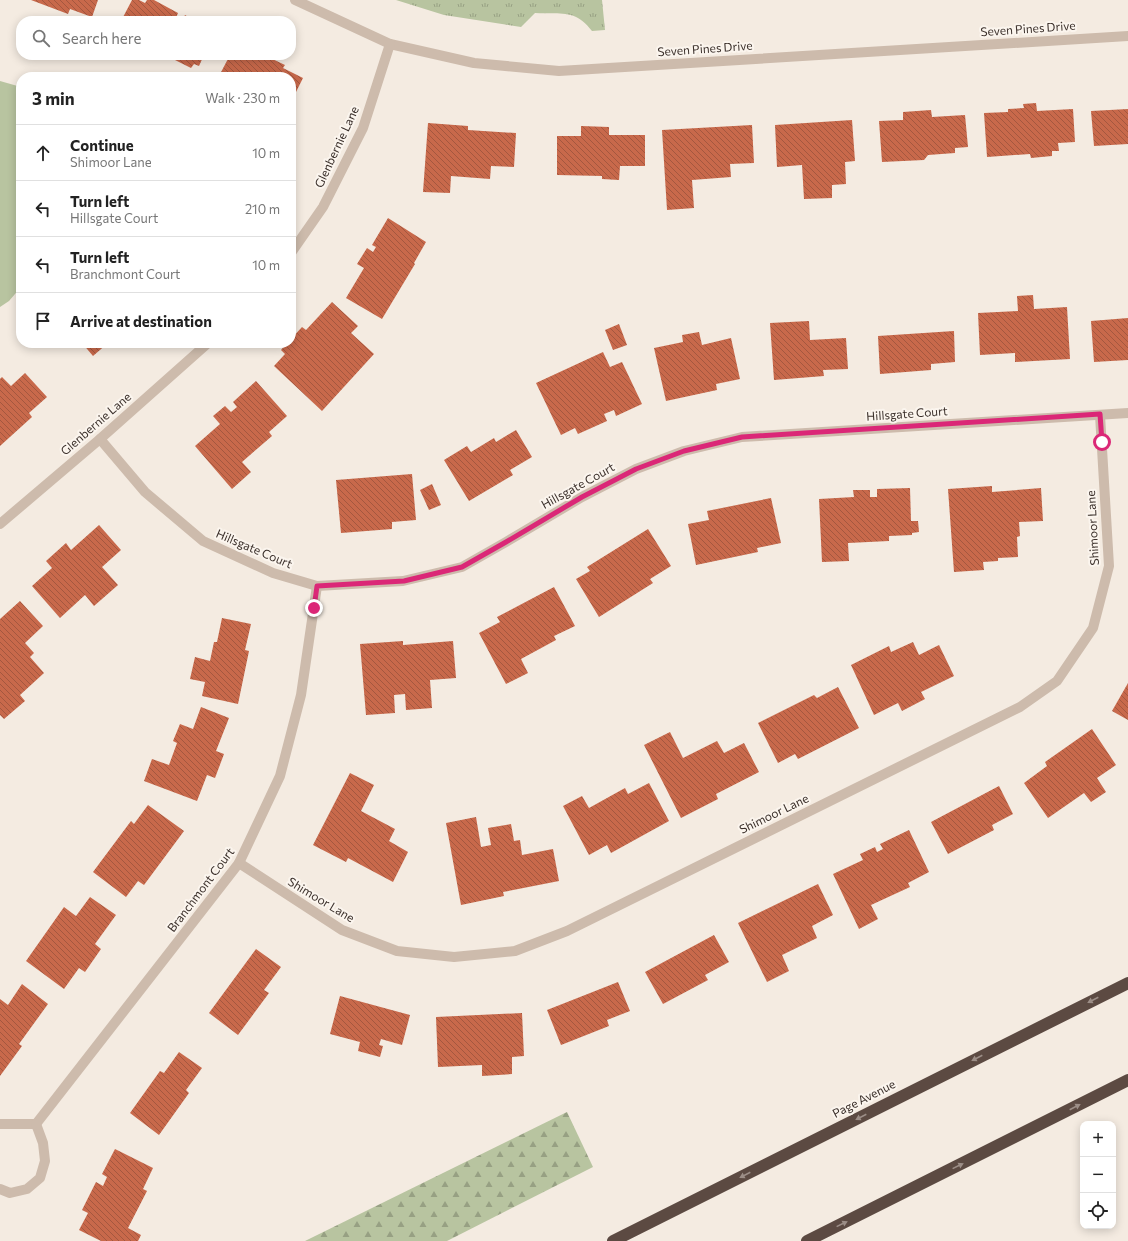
<!DOCTYPE html>
<meta charset="utf-8">
<style>
:root{--surface:#fff;--page:#f2f2f2;--text:#222;--muted:#767676;--line:#e0e0e0}
body{margin:0;font-family:Commissioner,sans-serif;background:var(--page);color:var(--text)}
.controls{position:absolute;right:12px;bottom:12px;display:grid;overflow:hidden;border-radius:8px;box-shadow:0 2px 10px #0003}
.controls button{width:36px;height:36px;display:grid;place-items:center;padding:0;border:0;border-bottom:1px solid var(--line);background:var(--surface);color:var(--text);font:20px sans-serif}
.stop{position:absolute;width:12px;height:12px;margin:-9px;border:3px solid #db2777;border-radius:50%;background:#fff}
.stop.end{background:#db2777;border-color:#fff;box-shadow:0 1px 4px #0008}
.list{margin:0;padding:0;list-style:none}
h2{display:flex;justify-content:space-between;align-items:center;height:52px;margin:0;padding:0 16px;font-size:17px}
h2 small{font-size:13px;font-weight:400;color:var(--muted)}
.list li{display:grid;grid-template-columns:26px 1fr auto;gap:12px;align-items:center;box-sizing:border-box;height:56px;padding:0 16px;border-top:1px solid var(--line)}
.list b{display:block;font-size:15px;white-space:nowrap}
.list p{margin:0;font-size:13px;white-space:nowrap;color:var(--muted)}
.list em{font-size:13px;font-style:normal;color:var(--muted)}
.icon{flex:none;width:22px;height:22px;fill:none;stroke:currentColor;stroke-width:2;stroke-linecap:round;stroke-linejoin:round}
.map{position:relative;flex:none;width:1128px;height:1241px;overflow:hidden}
.search{position:absolute;background:var(--surface);box-shadow:0 2px 10px #0003;left:16px;top:16px;width:280px;height:44px;display:flex;align-items:center;gap:10px;box-sizing:border-box;padding:0 14px;border-radius:16px;color:var(--muted);font-size:15px}
.panel{position:absolute;background:var(--surface);box-shadow:0 2px 10px #0003;left:16px;top:72px;width:280px;height:276px;border-radius:16px}
.map>svg:first-child{display:block}
</style>
<div class="map">
<svg width="1128" height="1241" viewBox="0 0 1128 1241">
<defs>
<pattern id="forest-firs" width="22" height="20" patternUnits="userSpaceOnUse"><rect width="22" height="20" fill="#b8c4a0"/><path d="M5 1l3.5 6h-7zM16 11l3.5 6h-7z" fill="#97a083"/></pattern>
<pattern id="park-tufts" width="24" height="20" patternUnits="userSpaceOnUse"><rect width="24" height="20" fill="#b8c4a0"/><path d="M3 7l-1-3M5 7V3M7 7l1-3M15 17l-1-3M17 17v-4M19 17l1-3" fill="none" stroke="#97a083"/></pattern>
<pattern id="building-back-hatch" width="6" height="6" patternUnits="userSpaceOnUse"><rect width="6" height="6" fill="#c8694b"/><path d="M-1 5l2 2M0 0l6 6M5-1l2 2" fill="none" stroke="#a4573f"/></pattern>
</defs>
<rect width="100%" height="100%" fill="#f4ebe1"/>
<path fill="#b8c4a0" d="M0,81L21,87V287L9,301L0,307Z"/>
<path fill="url(#forest-firs)" d="M567,1112L593,1167L447,1241H305Z"/>
<path fill="url(#park-tufts)" d="M396,0H602L605,30L592,31C576,9 560,14 535,13L521,27L444,15Z"/>
<g fill="url(#building-back-hatch)">
<path d="M31,0H98L92,17L70,9L68,14Z"/>
<path d="M132,0H139L145,3L147,0H154L178,13L176,18L182,21L185,15L195,21H121Z"/>
<path d="M159,55H204L199,66L194,64L191,68L169,57L168,59Z"/>
<path d="M230,55H264L285,65L283,68L303,78L291,102V77H222L219,76Z"/>
<path d="M1036,103L1037,111L1073,109L1075,142L1058,143L1059,151H1052V156L1031,158L1030,154L987,157L984,113L1008,112V109L1024,108L1023,104Z"/>
<path d="M1128,109V144L1094,146L1091,111Z"/>
<path d="M931,110L932,117L965,115L968,147L955,148V153L928,155L924,160L882,162L879,121L903,120V112Z"/>
<path d="M852,120L855,161L845,162L846,184L832,185V198L804,199L802,165L777,167L775,125Z"/>
<path d="M428,123L468,126V130L516,133L514,167L491,166L490,179L451,176L450,193L423,192Z"/>
<path d="M752,125L754,163L730,164L731,177L692,180L694,208L667,210L662,130Z"/>
<path d="M581,126L609,127V135H645V166H620L619,180L602,179V176L557,175V136H581Z"/>
<path d="M388,218L426,242L414,263L415,264L382,319L346,298L364,268L357,264L367,248L373,252L376,247L372,245Z"/>
<path d="M1033,295L1034,309L1067,307L1070,359L1015,362V353L980,355L978,313L1018,311L1017,296Z"/>
<path d="M332,302L358,326L351,333L374,354L322,411L274,366L285,354L281,350L287,343H291V339L302,327L306,330Z"/>
<path d="M1128,318V360L1094,362L1091,321Z"/>
<path d="M809,321L810,340L846,338L848,369L823,370L824,376L774,380L770,323Z"/>
<path d="M619,324L627,345L613,350L605,330Z"/>
<path d="M954,331L955,362L931,364V370L880,374L878,336Z"/>
<path d="M699,332L702,345L731,338L740,379L716,384L717,390L666,401L654,348L683,342L682,335Z"/>
<path d="M82,343H108L93,356Z"/>
<path d="M603,352L610,367L622,362L642,404L616,416L614,410L604,414L607,421L578,434L575,428L561,435L536,383Z"/>
<path d="M25,373L47,397L29,413L32,417L0,446V379L2,377L11,386Z"/>
<path d="M256,381L287,416L269,432L272,436L242,462L251,472L232,489L195,446L220,424L213,416L225,406L231,412L237,407L233,402Z"/>
<path d="M516,430L532,457L510,470L513,475L469,501L444,460L467,446L471,452L494,438L496,442Z"/>
<path d="M412,474L416,520L392,522V529L341,533L336,480Z"/>
<path d="M432,484L441,505L429,510L420,490Z"/>
<path d="M992,486V492L1041,488L1043,521L1019,522L1020,536L1017,537L1018,557L998,558V561L983,562L984,570L954,572L948,489Z"/>
<path d="M910,488L911,521H918L919,532L912,533V535L889,536V541L848,543L849,561L822,562L819,499L854,497L853,490H870V497H877V489Z"/>
<path d="M771,498L781,543L757,548L758,552L696,565L688,524L709,520L707,511Z"/>
<path d="M99,525L121,550L102,567L118,585L94,606L85,595L60,618L32,586L52,568L46,561L66,543L71,550Z"/>
<path d="M648,529L671,566L650,579L653,583L599,617L576,579L590,571L587,567Z"/>
<path d="M554,587L575,626L554,636L556,640L521,659L528,673L506,684L479,633L500,622L497,617Z"/>
<path d="M20,601L43,626L25,643L34,653L30,657L44,673L20,695L25,701L4,719L0,715V619Z"/>
<path d="M222,618L251,624L245,650L249,651L238,704L202,696L205,682L190,679L195,657L210,661L214,642H217Z"/>
<path d="M403,641V645L453,641L456,678L430,680L432,708L406,710L405,694L394,695L395,713L366,715L360,644Z"/>
<path d="M913,642L919,655L939,645L954,676L921,692L925,699L902,711L898,703L874,715L851,665L889,646L891,652Z"/>
<path d="M1128,683V720L1112,711Z"/>
<path d="M838,687L859,728L798,759L795,754L778,763L758,723L814,695L817,698Z"/>
<path d="M201,707L229,718L216,751L224,754L215,778L207,775L197,801L144,781L152,759L169,765L177,743L173,741L180,724L193,729Z"/>
<path d="M1092,729L1116,765L1097,778L1106,792L1091,802L1084,793L1048,818L1024,783L1047,766L1045,762Z"/>
<path d="M670,732L683,758L717,741L724,753L744,743L759,772L716,794L718,799L681,818L644,745Z"/>
<path d="M350,773L374,785L361,811L395,829L389,841L408,852L393,882L348,858L346,862L313,845Z"/>
<path d="M649,783L669,821L611,853L607,845L589,855L563,806L582,796L589,808L625,788L628,794Z"/>
<path d="M999,786L1013,814L992,825L994,830L948,854L931,822Z"/>
<path d="M148,805L184,831L144,885L138,881L126,897L93,872L131,821L134,824Z"/>
<path d="M476,817L481,847L491,845L488,828L511,824L514,841L520,840L522,855L553,849L559,881L503,892L504,896L461,905L446,823Z"/>
<path d="M909,830L929,872L908,883L910,887L871,905L878,919L859,929L833,874L863,860L860,854L875,847L877,852L883,849L880,844Z"/>
<path d="M818,884L833,915L812,926L817,938L782,955L789,971L767,982L738,923Z"/>
<path d="M90,897L116,915L95,944L101,949L85,972L79,968L64,989L26,961L64,907L76,916Z"/>
<path d="M714,935L729,962L705,975L708,980L663,1004L645,972Z"/>
<path d="M256,949L281,967L264,990L269,993L238,1035L209,1013Z"/>
<path d="M618,982L630,1011L607,1020L609,1026L561,1045L547,1010Z"/>
<path d="M22,984L48,1004L19,1044L22,1046L0,1076V999L8,1005Z"/>
<path d="M340,996L410,1015L402,1045L381,1039L379,1045L383,1046L380,1057L358,1051L360,1042L330,1034Z"/>
<path d="M522,1013L524,1056L512,1057V1074L482,1076V1065L438,1067L436,1017Z"/>
<path d="M179,1052L202,1068L186,1090L189,1093L159,1135L130,1113L160,1071L164,1073Z"/>
<path d="M115,1149L153,1168L143,1189L147,1191L128,1228L141,1235L138,1241H101L79,1230L88,1213L82,1210L96,1182L103,1186L107,1177L102,1174Z"/>
</g>
<g fill="none" stroke-linecap="round" stroke-linejoin="round">
<g stroke="#cdbbac" stroke-width="10">
<path d="M295,0L390,44L474,63L559,71L1128,36"/>
<path d="M291,253L323,207L363,128L390,44"/>
<path d="M100,439L145,492L203,541L273,573L317,586L403,581L462,567L506,542L582,497L636,469L684,451L742,437L1128,413"/>
<path d="M0,524L100,439L208,343"/>
<path d="M239,863L342,930L397,951L454,957L515,951L567,931L1020,707L1057,681L1093,628L1109,566L1100,415"/>
<path d="M0,1124H36"/>
<path d="M36,1124L239,863L280,776L301,695L317,586"/>
<path d="M0,1189L10,1193L27,1189L40,1178L45,1161L43,1143L36,1124"/>
</g>
<g stroke="#5c4a42" stroke-width="12">
<path d="M613,1241L1128,983"/>
<path d="M807,1241L1128,1080"/>
</g>
</g>
<defs><path id="oneway-solid" d="M-6-.8H1V-3.2L6.5 0L1 3.2V.8H-6Z"/></defs>
<g fill="#9c8e87">
<use href="#oneway-solid" transform="translate(1093 1000) rotate(153)"/>
<use href="#oneway-solid" transform="translate(977 1058) rotate(153)"/>
<use href="#oneway-solid" transform="translate(1075 1107) rotate(-27)"/>
<use href="#oneway-solid" transform="translate(861 1117) rotate(153)"/>
<use href="#oneway-solid" transform="translate(958 1166) rotate(-26)"/>
<use href="#oneway-solid" transform="translate(745 1175) rotate(153)"/>
<use href="#oneway-solid" transform="translate(842 1224) rotate(-26)"/>
</g>
<g fill="none" stroke-linecap="round" stroke-linejoin="round">
<path stroke="#db2777" stroke-width="5" d="M314,608L317,586L404,581L462,567L506,542L582,497L636,469L684,451L742,437L1100,414L1102,442"/>
</g>
<g text-anchor="middle" stroke-width="4" stroke-linejoin="round" paint-order="stroke">
<g font-size="12" fill="#3b302b" stroke="#fbf5ee">
<text transform="translate(1028 29) rotate(-4)" y="4">Seven Pines Drive</text>
<text transform="translate(705 49) rotate(-4)" y="4">Seven Pines Drive</text>
<text transform="translate(337 147) rotate(-65)" y="4">Glenbernie Lane</text>
<text transform="translate(907 414) rotate(-4)" y="4">Hillsgate Court</text>
<text transform="translate(96 424) rotate(-41)" y="4">Glenbernie Lane</text>
<text transform="translate(578 486) rotate(-29)" y="4">Hillsgate Court</text>
<text transform="translate(1093 528) rotate(-93)" y="4">Shimoor Lane</text>
<text transform="translate(254 549) rotate(23)" y="4">Hillsgate Court</text>
<text transform="translate(774 814) rotate(-26)" y="4">Shimoor Lane</text>
<text transform="translate(201 890) rotate(-53)" y="4">Branchmont Court</text>
<text transform="translate(321 900) rotate(31)" y="4">Shimoor Lane</text>
<text transform="translate(864 1099) rotate(-27)" y="4">Page Avenue</text>
</g>
</g>
</svg>
<div class="controls">
<button>+</button>
<button>−</button>
<button><svg class="icon" aria-label="locate" viewBox="0 0 24 24"><circle cx="12" cy="12" r="6"/><path d="M12 2v4M12 18v4M2 12h4M18 12h4"/></svg></button>
</div>
<div class="stop" style="left:1102px;top:442px"></div>
<div class="stop end" style="left:314px;top:608px"></div>
<div class="search"><svg class="icon" aria-label="search" viewBox="0 0 24 24"><circle cx="10" cy="10" r="6"/><path d="M15 15l6 6"/></svg>Search here</div>
<section class="panel">
<h2>3 min<small>Walk · 230 m</small></h2>
<ul class="list">
<li><svg class="icon" aria-label="ahead" viewBox="0 0 24 24"><path d="M12 20V5M6 11l6-6 6 6"/></svg><div><b>Continue</b><p>Shimoor Lane</p></div><em>10 m</em></li>
<li><svg class="icon" aria-label="left" viewBox="0 0 24 24"><path d="M17 20v-9H6M10 6l-5 5 5 5"/></svg><div><b>Turn left</b><p>Hillsgate Court</p></div><em>210 m</em></li>
<li><svg class="icon" aria-label="left" viewBox="0 0 24 24"><path d="M17 20v-9H6M10 6l-5 5 5 5"/></svg><div><b>Turn left</b><p>Branchmont Court</p></div><em>10 m</em></li>
<li><svg class="icon" aria-label="arrive" viewBox="0 0 24 24"><path d="M6 21V4h12l-3 4 3 4H6"/></svg><div><b>Arrive at destination</b></div></li>
</ul>
</section>
</div>
